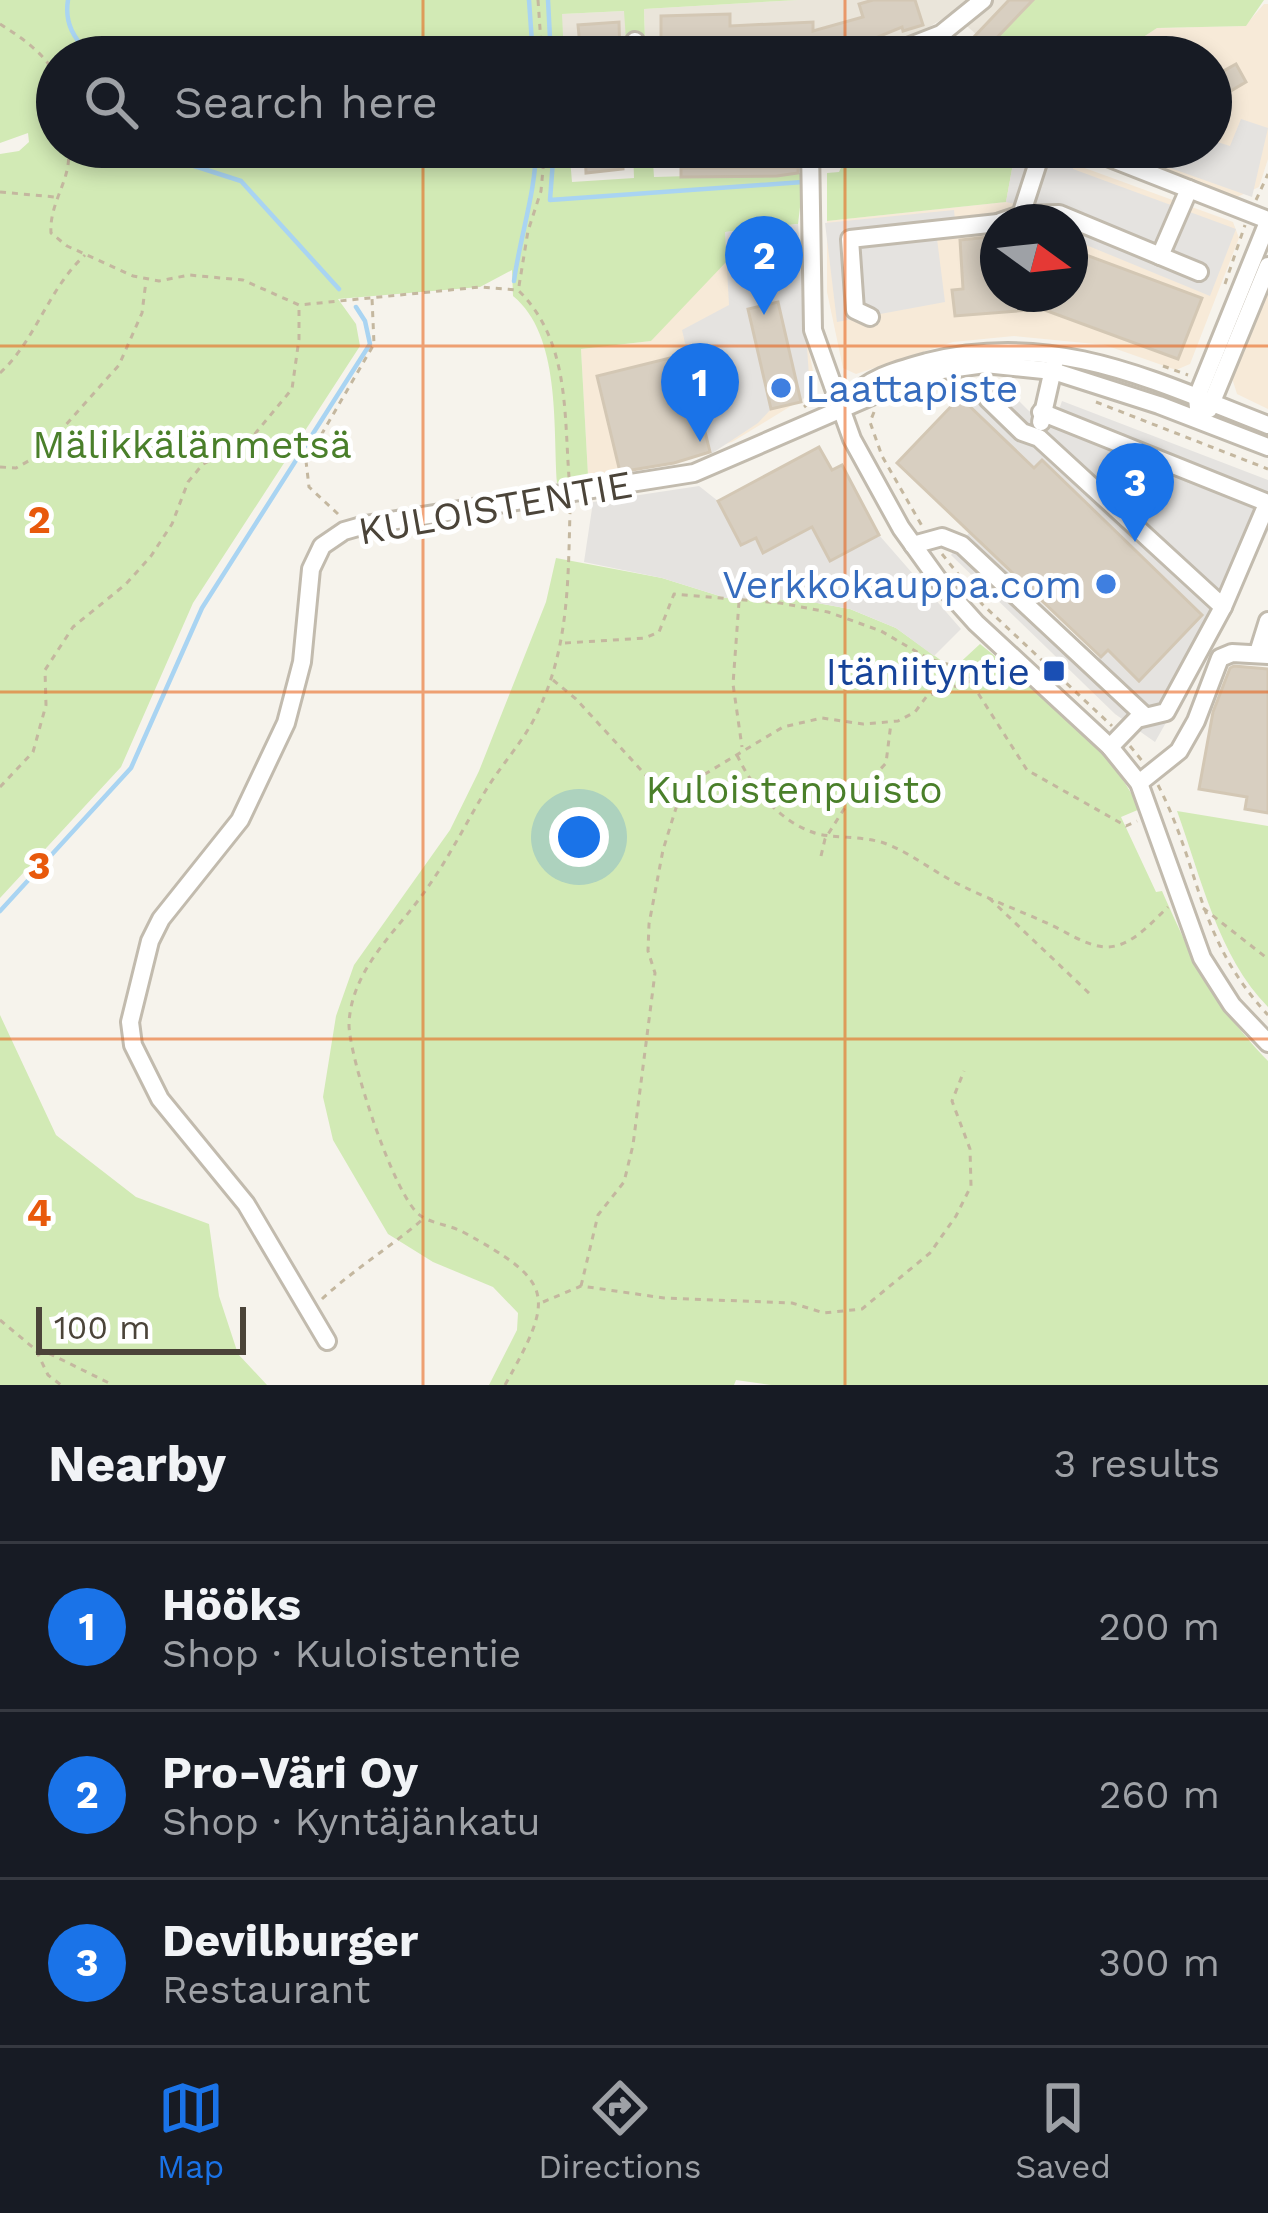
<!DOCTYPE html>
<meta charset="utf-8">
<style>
:root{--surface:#171b24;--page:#20242c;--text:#f1f3f6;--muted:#9ea1a6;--line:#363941;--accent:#1a73e8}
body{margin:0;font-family:"Work Sans",sans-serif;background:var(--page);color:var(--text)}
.compass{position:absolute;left:980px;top:204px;width:108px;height:108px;border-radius:50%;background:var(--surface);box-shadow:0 6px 18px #0003;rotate:105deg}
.scale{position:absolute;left:36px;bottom:30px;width:210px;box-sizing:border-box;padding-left:12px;border:6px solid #4b4439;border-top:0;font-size:33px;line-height:42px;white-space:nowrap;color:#4b4439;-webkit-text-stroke:9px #fff;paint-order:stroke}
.you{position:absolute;left:579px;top:837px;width:42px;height:42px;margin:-30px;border:9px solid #fff;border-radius:50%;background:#1a73e8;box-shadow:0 0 0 18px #1a73e833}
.badge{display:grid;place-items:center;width:78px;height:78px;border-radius:50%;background:var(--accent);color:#fff;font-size:39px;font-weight:700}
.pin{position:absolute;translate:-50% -99px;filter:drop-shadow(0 3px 6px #0008)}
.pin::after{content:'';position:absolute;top:63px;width:42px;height:36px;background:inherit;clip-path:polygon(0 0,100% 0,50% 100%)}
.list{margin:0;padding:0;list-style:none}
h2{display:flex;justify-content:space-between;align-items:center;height:156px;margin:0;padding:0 48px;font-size:51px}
h2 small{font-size:39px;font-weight:400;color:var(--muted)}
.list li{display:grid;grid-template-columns:78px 1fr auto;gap:36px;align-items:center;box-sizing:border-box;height:168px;padding:0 48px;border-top:3px solid var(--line)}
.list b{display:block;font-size:45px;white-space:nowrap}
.list p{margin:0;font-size:39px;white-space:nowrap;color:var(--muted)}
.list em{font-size:39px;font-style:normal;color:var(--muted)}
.icon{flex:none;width:66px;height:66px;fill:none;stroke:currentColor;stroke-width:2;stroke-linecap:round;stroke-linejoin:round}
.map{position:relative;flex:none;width:1268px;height:1385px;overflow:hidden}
.search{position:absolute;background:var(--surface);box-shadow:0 6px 18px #0003;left:36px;right:36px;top:36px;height:132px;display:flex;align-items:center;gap:30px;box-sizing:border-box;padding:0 42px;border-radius:66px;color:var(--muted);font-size:45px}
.sheet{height:660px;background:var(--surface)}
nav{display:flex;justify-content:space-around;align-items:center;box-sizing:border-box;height:168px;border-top:3px solid var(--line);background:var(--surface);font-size:33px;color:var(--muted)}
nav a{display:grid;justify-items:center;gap:6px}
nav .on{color:var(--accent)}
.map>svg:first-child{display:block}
</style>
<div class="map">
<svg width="1268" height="1385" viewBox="0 0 1268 1385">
<rect width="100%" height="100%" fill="#f6f3ec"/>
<g fill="#eae5da">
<path d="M798,0H1015L977,35L952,13L921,32L856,57H646L644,9Z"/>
<path d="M625,11L627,57H564L561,14Z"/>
</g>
<g fill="#f7ead8" fill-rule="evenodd">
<path d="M1264,4H1268V159L1259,187L1237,197L1101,147H1211V57H1113L1157,28L1245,26Z"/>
<path d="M1016,147H1027L1233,222L1239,238L1190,364L1176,370L1105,345L1014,336L953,342L856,374L843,368L827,292V221L1005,202ZM998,222H1070V294H998Z"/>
<path d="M725,232L799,304L817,390L732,442L644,468L588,475L581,349L651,341Z"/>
<path d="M1268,291V409L1237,394L1232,378Z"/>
</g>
<g fill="#d2eab5">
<path d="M0,0H798L644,9L645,40L626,41L624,11L562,14L564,57H57V147H569L572,182L634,178L633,147H652L654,177L804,173L798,224L726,232L728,260L651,341L581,349L588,475L557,483C553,426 561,335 513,296L512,270L480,287L338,299L356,324L360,346L193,603L121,767L0,898V154L19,151L29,142L28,133L0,143Z"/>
<path d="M1015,0H1264L1246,26L1157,28L1113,57H968L962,51Z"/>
<path d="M851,147H1016L1006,202L827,221V173L839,172Z"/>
<path d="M556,558L662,578L726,598L801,600L850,609L896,628L953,669L980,644C1038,691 1106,741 1140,809L1121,817L1156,892L1162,891C1193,961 1214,1005 1268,1061V1385H771L736,1380L734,1385H489L517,1330L518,1313L493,1287L433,1262L388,1234L333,1140L323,1097L336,1016L354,965L450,830L479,771L546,602Z"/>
<path d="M1177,811L1268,826V1007C1218,956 1201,877 1177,811Z"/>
<path d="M0,1015L56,1135L136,1197L209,1224L219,1296L238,1354L267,1385H0Z"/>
</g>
<g fill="#e5e3e0">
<path d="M1241,119L1268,128L1252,197L1159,164L1169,147H1211V140L1230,146Z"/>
<path d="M1016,147H1072L1073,169L1236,229L1210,296L1074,240L1069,217L1006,202Z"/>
<path d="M954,210L955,221L935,223L945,302L837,322L825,223Z"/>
<path d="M798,224L810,389L801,402L778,302L748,308L771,409L758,423L711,454L682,330L729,305L725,232Z"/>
<path d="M1005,387L1029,411L1054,424L1062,401L1268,480V531L1238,595L1155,742L1115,714L951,555L969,533L1098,658L1108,650L1139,680L1201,616L1042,461L1034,468L968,405L985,388Z"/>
<path d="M699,486L718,501L741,545L756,538L763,552L812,527L831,561L879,535L961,629L934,656L896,628L850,609L801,600L726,598L662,578L584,562L593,502Z"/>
</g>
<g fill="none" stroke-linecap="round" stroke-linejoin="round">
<g stroke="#a9d4f2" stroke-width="4.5">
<path d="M68,0C64,25 75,38 90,57"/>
<path d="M529,0L533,57"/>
<path d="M548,0L551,57"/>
<path d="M160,147L185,163L241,181L339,289"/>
<path d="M554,147L550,200L803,182"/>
<path d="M514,281C520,236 536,192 536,147"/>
<path d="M0,911L131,768L202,608L370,344L365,321L356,307"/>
</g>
</g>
<g fill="#d8cfc1" stroke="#d3c7b4" stroke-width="3">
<path d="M873,0H915L923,25L903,31L902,27L853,47L856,57H747V47H719V57L661,55V16L730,14V26L813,22V31L863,17L859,4Z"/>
<path d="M1009,0H1033L984,51L972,39Z"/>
<path d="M619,22L620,57H581L578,25Z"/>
<path d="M1236,64L1246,82L1224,95L1227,100L1211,109V78Z"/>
<path d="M585,147H622L623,169L586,173Z"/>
<path d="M798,167V173L777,176L681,177V168Z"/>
<path d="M998,236V294H1070V249L1202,298L1178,359L1042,309L955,316L952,290L963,289L960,240Z"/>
<path d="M778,302L801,402L771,409L748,309Z"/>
<path d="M686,354L710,452L674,463L620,472L597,376Z"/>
<path d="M960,397L1034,468L1042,460L1202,615L1139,681L1108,650L1101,657L897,463Z"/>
<path d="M819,447L832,470L842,465L879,535L830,561L812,527L763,553L756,538L741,545L718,501Z"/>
<path d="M1234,666L1268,669V813L1245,809L1247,797L1199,789L1213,712L1230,668Z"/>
</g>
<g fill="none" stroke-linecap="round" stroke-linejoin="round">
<defs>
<g id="minor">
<path d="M635,41L636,57"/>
<path d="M882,57L941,34L983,0"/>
<path d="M641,147V151"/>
<path d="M810,147L813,330L852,439L901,528L942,585L976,623L1110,747L1139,783L1202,958L1232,1005L1268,1043"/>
<path d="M1082,147L1268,220"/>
<path d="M684,156L810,154"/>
<path d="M1021,215L1043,147"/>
<path d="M1000,222L1021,215L1059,214L1199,272"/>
<path d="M1160,256L1189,189"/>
<path d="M870,317L855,310L850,239L998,223"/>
<path d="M988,399L1022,432L1039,438L1223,607"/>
<path d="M845,403C868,378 894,371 927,362C1054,330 1152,380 1268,425"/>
<path d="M1198,408L1197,397L1268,222"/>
<path d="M1209,409L1268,266"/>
<path d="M1041,412L1268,503"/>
<path d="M1041,422L1054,365"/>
<path d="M913,545L942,537L962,545L1145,716"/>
<path d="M1258,653L1268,621"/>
<path d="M1110,747L1137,719L1166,712L1223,607L1267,504"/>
<path d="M1139,783L1179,751L1196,721L1220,658L1232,653L1268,655"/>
<path d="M327,1341L246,1204L160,1099L133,1045L130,1022L150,941L161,919L240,820L286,723L302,662L311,569L322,546L344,531L365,525L694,473L904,382L942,370L985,364L1053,371L1159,405L1268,447"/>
</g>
</defs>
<use href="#minor" stroke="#c2bbae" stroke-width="22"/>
<g stroke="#c4b79f" stroke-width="3" stroke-dasharray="6 6" stroke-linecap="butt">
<path d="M538,0L542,57"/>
<path d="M0,24C22,38 46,54 57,78"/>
<path d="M950,45L962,57"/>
<path d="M68,147C73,179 49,201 51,233L67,246L133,276L159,281L189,275L243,280L299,305L480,287L518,290C569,340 564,410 569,477"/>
<path d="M0,192L55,197"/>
<path d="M1256,200L1268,174"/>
<path d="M1225,284L1245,225"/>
<path d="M519,286L528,231L541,191L545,147"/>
<path d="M1163,366L1188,375"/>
<path d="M0,373C36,340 48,289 85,255"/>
<path d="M1096,402L1268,469"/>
<path d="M804,407L818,396"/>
<path d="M874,412L870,422L882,456L922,526"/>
<path d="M0,467L16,468L39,455L119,365L142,313L146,281"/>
<path d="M338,514L309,487L306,461L374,344L372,298"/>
<path d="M942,554L982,604L1112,726"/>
<path d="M739,602L733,684L742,747"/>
<path d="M565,643L645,638L659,632L674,594L780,603L828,612L881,631L929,659L962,668L1027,770L1126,826L1137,821"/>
<path d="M553,680L576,699L675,807"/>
<path d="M1130,746L1143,762"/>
<path d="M737,755C752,787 778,820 812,832C829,839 860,835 884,843C911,853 931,870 956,883C986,898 1018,910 1049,924C1067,932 1087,947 1108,947C1132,946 1151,923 1168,907"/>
<path d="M1158,785C1202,871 1196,937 1268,1015"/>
<path d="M0,787L33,752L46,705L45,670L73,627L126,584L151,556L172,524L188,482L203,464L249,441L292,389L299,339V308"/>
<path d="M821,856L825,839L844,809L886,763L891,723"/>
<path d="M989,898L1091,995"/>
<path d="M1203,908L1268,959"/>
<path d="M581,1286L598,1215L624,1182L633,1145L655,973L648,951L649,924L663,850L676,808L705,774L783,727L822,718L863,724L898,721L915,712L927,696L971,681"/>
<path d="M322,1299C353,1270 389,1248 422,1220"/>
<path d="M543,1302L581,1286L664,1298L792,1303L824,1313L862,1309L930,1253L956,1216L971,1186L970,1149L952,1101L964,1071"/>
<path d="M0,1320L36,1350L48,1375L61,1385"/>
<path d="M38,1348L113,1385"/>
<path d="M505,1385C555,1296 555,1282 463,1232C450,1225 433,1224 421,1216C395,1200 348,1055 349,1023C352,966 401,928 430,884C451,854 467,821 486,790C500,767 519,746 532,723C569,655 568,585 570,511"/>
</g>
<use href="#minor" stroke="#fff" stroke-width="16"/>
</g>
<path fill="none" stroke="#e8590c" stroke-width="3" stroke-opacity="0.55" d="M423,0V57M845,0V57M423,147V1385M845,147V1385M0,346H1268M0,692H1268M0,1039H1268"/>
<g fill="#3f7fe0" stroke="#fff" stroke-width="4.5">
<circle cx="781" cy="388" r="12"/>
<circle cx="1106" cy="584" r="12"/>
</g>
<rect fill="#1a4fb4" stroke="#fff" stroke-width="4.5" x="1042" y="659" width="24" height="24" rx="6"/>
<g text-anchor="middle" stroke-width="10" stroke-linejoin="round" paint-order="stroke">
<g font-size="39" fill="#366cbe" stroke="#fff" text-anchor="start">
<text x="805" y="402">Laattapiste</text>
<text x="1082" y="598" text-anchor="end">Verkkokauppa.com</text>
</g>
<g font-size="39" fill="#4a7f2a" stroke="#fff">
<text x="192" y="458">Mälikkälänmetsä</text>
<text x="794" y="803">Kuloistenpuisto</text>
</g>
<g font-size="39" fill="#4b4439" stroke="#fff">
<text transform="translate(495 507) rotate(-10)" y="14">KULOISTENTIE</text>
</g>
<g font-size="39" fill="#164399" stroke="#fff" text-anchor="end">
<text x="1030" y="685">Itäniityntie</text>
</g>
</g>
<g font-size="39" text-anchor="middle" font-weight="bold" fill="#e8590c" stroke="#fff" stroke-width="10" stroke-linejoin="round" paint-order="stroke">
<text x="39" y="533">2</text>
<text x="39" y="879">3</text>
<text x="39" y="1226">4</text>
</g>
</svg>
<svg class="compass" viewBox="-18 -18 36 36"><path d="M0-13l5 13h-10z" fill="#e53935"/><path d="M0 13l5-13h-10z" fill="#9ea1a6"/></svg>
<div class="scale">100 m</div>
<div class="you"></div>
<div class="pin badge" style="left:700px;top:442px">1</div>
<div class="pin badge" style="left:764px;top:315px">2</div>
<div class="pin badge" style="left:1135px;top:542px">3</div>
<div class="search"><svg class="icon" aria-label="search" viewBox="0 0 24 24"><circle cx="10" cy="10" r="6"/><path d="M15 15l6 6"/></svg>Search here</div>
</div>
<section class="sheet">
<h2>Nearby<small>3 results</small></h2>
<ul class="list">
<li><span class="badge">1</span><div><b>Hööks</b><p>Shop · Kuloistentie</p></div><em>200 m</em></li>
<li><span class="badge">2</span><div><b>Pro-Väri Oy</b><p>Shop · Kyntäjänkatu</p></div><em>260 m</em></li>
<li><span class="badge">3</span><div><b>Devilburger</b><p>Restaurant</p></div><em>300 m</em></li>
</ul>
</section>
<nav>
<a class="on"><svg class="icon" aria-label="map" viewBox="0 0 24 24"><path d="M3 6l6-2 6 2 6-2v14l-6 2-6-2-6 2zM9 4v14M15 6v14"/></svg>Map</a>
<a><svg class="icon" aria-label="directions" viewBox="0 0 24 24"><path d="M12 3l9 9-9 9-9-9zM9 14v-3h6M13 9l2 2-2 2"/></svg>Directions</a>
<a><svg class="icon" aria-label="saved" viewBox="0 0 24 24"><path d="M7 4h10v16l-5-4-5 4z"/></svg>Saved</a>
</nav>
